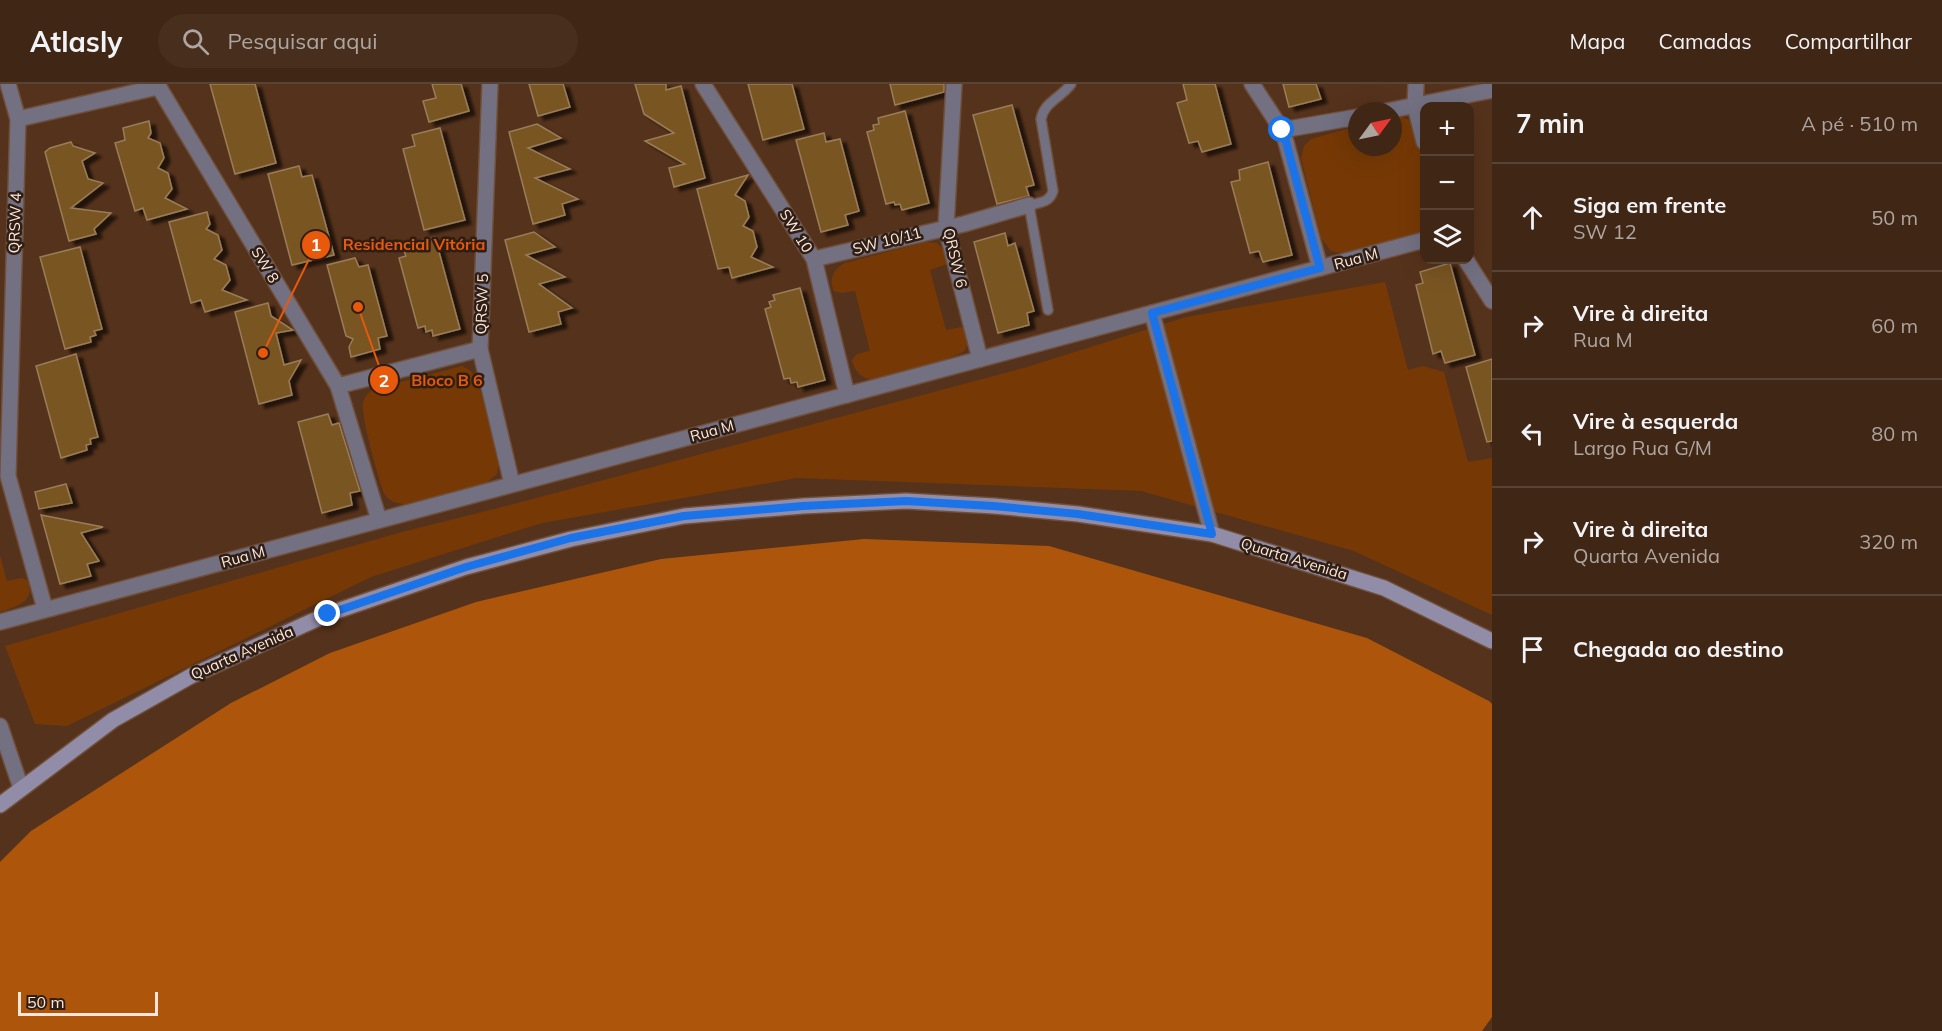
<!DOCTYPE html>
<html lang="pt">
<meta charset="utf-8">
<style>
:root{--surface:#402614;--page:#472e1d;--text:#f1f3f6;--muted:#aea5a0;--line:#594334}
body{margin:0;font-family:Mulish,sans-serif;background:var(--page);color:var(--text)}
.controls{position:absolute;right:18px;top:18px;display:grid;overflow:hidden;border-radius:12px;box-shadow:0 6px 24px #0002}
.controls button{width:54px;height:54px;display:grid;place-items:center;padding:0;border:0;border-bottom:2px solid var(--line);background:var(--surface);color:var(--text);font:30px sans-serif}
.compass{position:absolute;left:1348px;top:18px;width:54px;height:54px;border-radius:50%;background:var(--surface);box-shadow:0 6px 24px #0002;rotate:57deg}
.scale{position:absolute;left:18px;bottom:15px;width:140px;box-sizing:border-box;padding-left:6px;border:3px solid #fee7da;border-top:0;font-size:16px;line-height:21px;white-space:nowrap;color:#fee7da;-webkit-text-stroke:4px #2e1e14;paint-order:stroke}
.stop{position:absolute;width:18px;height:18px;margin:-14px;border:4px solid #1a73e8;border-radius:50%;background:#fff}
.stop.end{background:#1a73e8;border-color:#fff;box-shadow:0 2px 6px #0008}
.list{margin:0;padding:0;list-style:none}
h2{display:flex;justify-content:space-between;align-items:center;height:78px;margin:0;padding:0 24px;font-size:26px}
h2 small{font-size:20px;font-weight:400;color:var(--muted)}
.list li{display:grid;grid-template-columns:39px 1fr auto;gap:18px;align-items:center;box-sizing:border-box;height:108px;padding:0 24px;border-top:2px solid var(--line)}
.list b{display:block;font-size:22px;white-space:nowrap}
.list p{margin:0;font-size:20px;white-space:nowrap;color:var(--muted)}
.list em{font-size:20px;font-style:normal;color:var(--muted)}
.icon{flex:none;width:33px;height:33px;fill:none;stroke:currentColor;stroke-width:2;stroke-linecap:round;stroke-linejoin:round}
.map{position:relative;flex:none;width:1492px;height:947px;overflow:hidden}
header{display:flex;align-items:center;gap:36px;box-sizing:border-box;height:84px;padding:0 30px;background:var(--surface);border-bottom:2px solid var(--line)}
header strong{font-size:28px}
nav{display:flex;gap:33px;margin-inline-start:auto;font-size:21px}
.search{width:420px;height:54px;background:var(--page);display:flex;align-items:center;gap:15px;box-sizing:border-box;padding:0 21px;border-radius:33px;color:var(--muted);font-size:22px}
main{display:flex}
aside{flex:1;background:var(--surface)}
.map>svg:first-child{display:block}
</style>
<header>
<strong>Atlasly</strong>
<div class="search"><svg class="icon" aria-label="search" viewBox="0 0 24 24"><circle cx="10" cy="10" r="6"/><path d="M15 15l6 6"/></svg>Pesquisar aqui</div>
<nav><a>Mapa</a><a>Camadas</a><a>Compartilhar</a></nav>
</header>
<main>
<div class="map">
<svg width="1492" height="947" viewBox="0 0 1492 947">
<defs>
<filter id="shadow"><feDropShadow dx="6" dy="4" stdDeviation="1.5" flood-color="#0009"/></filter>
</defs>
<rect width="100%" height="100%" fill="#55321b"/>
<g fill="#763905">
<path d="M1393,33C1400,32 1406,33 1411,37C1430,54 1424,124 1424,148L1345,170L1331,167L1321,154L1301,74L1304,62L1311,55L1357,42V63H1393Z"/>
<path d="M926,158L937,159L947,169V180L930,186L946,246L961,243L965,245C967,253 970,259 964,267C958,274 881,295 870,295C860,294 854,285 852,276L857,270L870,267L855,207L841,209L834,207C828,196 834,184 845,179Z"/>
<path d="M1385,198L1408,286L1423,282L1444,288L1468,378L1492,374V531L1354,467L1141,407L797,394L542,439L371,493L67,642L35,640L5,562L398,449L502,423L1027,283L1186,233Z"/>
<path d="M462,282L471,287L477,295L499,376L497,390L486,399L406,420C398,420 390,418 385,411C380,402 360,328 363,319C364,313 369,308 374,305Z"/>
<path d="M0,471L7,497L21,494L27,496C37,517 16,523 0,528Z"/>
</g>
<path fill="#ad560b" d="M864,455L1049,462L1367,554L1489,617L1492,620V933L1482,947H0V778L31,747L231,619L330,569L476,518L661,475Z"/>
<g fill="#795522" stroke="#997d59" stroke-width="1.5" filter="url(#shadow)">
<path d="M210,0H255L276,79L235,90Z"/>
<path d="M432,0H461L469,27L429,38L423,17L436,14Z"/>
<path d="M529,0H563L570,23L538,32Z"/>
<path d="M635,0H666V6L681,2L705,94L674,103L669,84L685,80L645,57L674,49L644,30Z"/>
<path d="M748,0H792L804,45L763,56Z"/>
<path d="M890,0H944V8L895,21Z"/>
<path d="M1183,0H1215L1231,60L1202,68L1198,57L1189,59L1177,19L1187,16Z"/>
<path d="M1283,0H1316L1321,15L1289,23Z"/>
<path d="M1012,21L1034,101L1026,103L1029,112L997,120L973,31Z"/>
<path d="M905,27L929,119L902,126L900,120L895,121L894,118L886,120L867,48L874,46L873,41L879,40L878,34Z"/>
<path d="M149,37L151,49L148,54L160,59L164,74L158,84L168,89L172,105L165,114L187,125L147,136L143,124L135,127L115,59L125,56L123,44Z"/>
<path d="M537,40L561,54L528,64L570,85L535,94L578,115L562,120L565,131L533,140L509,48Z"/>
<path d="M440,44L465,136L424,146L403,65L415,62L412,51Z"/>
<path d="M824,49L826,58L840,55L859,127L845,131L848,141L821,148L796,56Z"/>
<path d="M71,58L73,62L95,69L82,77L88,95L103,99L71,124L111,129L94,145L96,150L69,157L45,68L50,64Z"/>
<path d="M1268,78L1292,171L1263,178L1259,167L1250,169L1231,98L1240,96L1239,86Z"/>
<path d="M299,82L302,93L312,91L334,171L292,181L268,90Z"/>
<path d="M748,91L735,111L745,117L749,133L743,142L753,147L757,163L751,173L773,183L732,194L729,183L718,185L697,105Z"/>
<path d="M207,128L210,140L206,145L218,151L222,166L214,175L226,181L230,196L222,206L247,216L205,228L201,216L191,219L169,138Z"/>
<path d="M534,148L555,163L526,171L565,193L539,200L572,224L558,228L561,240L529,248L505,156Z"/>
<path d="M1005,149L1008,162L1015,159L1034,227L1027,229L1029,241L998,249L974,158Z"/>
<path d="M435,153L460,245L433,252L432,246L426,248L425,242L418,244L399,174L406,172L404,167L410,165L409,160Z"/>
<path d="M80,163L102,245L94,247L96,251L90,253L91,258L65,265L40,173Z"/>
<path d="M355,174L359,183L368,181L387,252L378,254L380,265L351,273L349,263L353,255L346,252L327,181Z"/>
<path d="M1450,179L1475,271L1445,279L1441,267L1433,270L1416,201L1423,199L1420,188Z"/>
<path d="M800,204L825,296L798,303L797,298L791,299L790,294L784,295L765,225L771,223L769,218L775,216L773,211Z"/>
<path d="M268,219L271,232L293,246L276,249L284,281L301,276L289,297L292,311L259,320L235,228Z"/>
<path d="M76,270L98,353L90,355L91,360L86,361L87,366L61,374L36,282Z"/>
<path d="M1492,275V357L1487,358L1466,283Z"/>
<path d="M328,330L332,341L339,339L360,407L350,409L352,421L322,429L298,338Z"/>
<path d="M66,400L72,419L39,425L35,408Z"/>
<path d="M41,431L103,443L81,449L99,477L87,480L91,492L60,500Z"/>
</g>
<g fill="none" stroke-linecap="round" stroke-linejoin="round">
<defs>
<path id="service" d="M1048,226L1029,121C1040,119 1050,118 1053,107L1041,35C1044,18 1062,13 1071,0"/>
<g id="minor">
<path d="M8,0L18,35L8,392L45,525"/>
<path d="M157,0L338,302L379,436"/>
<path d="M490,0L480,265L512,400"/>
<path d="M703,0L814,175L847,311"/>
<path d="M954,0L946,143L980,275"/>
<path d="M1252,0L1282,46L1286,58L1320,184"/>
<path d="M1416,0L1415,22L1424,58"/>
<path d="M1387,27L1492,6"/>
<path d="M18,35L158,3"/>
<path d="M1282,46L1357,33"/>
<path d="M814,175L964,140L1029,121"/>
<path d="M1466,176L1492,217"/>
<path d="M1152,229L1212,450"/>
<path d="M338,302L480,265"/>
<path d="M0,538L1424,156"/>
<path d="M0,642L21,704"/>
</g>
<path id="secondary" d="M0,721L113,636L191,592L328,530L466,483L571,455L684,432L803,422L906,417L994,422L1078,430L1212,450L1384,504L1492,557"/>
</defs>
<use href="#service" stroke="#704f3a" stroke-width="12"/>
<use href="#minor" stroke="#704f3a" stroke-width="18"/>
<use href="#secondary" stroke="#704f3a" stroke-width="18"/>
<use href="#service" stroke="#737082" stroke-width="9"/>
<use href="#minor" stroke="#737082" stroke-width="15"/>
<use href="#secondary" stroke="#918da9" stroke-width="15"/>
</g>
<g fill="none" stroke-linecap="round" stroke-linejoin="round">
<path stroke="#1a73e8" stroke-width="8" d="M328,530L466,483L571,454L684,432L803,422L906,417L993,422L1078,430L1212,450L1152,229L1320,184L1286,58L1282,46"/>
</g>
<g text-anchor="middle" stroke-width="5" stroke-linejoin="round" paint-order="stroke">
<g font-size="15" fill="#fee7da" stroke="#2e1e14">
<text transform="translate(15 139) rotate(-88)" y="5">QRSW 4</text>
<text transform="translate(796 147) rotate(58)" y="5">SW 10</text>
<text transform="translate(887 157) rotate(-14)" y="5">SW 10/11</text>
<text transform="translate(955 174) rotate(77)" y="5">QRSW 6</text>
<text transform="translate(1356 175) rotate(-15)" y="5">Rua M</text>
<text transform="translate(265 181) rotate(59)" y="5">SW 8</text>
<text transform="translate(482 220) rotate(-88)" y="5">QRSW 5</text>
<text transform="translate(712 347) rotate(-15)" y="5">Rua M</text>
<text transform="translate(243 473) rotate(-15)" y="5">Rua M</text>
<text transform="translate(1294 475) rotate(17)" y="5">Quarta Avenida</text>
<text transform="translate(242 569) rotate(-24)" y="5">Quarta Avenida</text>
</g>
</g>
<path fill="none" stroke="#e8590c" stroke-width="2" d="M263 269L316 161M358 223L384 296"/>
<g fill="#e8590c" stroke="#2e1e14" stroke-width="2">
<circle cx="263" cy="269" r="6"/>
<circle cx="358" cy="223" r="6"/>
<circle cx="316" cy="161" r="15"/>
<circle cx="384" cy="296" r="15"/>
</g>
<g font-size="18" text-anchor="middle" font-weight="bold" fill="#fff">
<text x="316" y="167">1</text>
<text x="384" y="303">2</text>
</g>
<g font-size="16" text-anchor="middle" font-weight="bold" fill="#e8590c" stroke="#2e1e14" stroke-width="5" stroke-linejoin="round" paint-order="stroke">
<text x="414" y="166">Residencial Vitória</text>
<text x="447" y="302">Bloco B 6</text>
</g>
</svg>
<div class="controls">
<button>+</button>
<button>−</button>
<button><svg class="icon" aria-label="layers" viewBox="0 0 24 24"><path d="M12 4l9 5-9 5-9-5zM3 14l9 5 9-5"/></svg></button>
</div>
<svg class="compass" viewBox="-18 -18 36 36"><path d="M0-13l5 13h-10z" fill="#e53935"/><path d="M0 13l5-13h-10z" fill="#aea5a0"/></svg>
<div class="scale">50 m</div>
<div class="stop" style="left:1282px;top:46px"></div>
<div class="stop end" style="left:328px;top:530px"></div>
</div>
<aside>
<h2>7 min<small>A pé · 510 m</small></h2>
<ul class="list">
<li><svg class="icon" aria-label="ahead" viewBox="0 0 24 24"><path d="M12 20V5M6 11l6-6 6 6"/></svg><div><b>Siga em frente</b><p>SW 12</p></div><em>50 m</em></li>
<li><svg class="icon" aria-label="right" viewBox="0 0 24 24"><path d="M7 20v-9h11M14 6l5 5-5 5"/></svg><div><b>Vire à direita</b><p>Rua M</p></div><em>60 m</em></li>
<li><svg class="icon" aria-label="left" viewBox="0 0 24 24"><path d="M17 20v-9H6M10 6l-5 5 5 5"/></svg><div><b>Vire à esquerda</b><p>Largo Rua G/M</p></div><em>80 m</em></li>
<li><svg class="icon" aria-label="right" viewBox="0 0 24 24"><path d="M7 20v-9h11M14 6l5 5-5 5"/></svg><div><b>Vire à direita</b><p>Quarta Avenida</p></div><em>320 m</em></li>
<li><svg class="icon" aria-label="arrive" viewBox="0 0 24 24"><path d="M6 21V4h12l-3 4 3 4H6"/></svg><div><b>Chegada ao destino</b></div></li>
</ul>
</aside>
</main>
